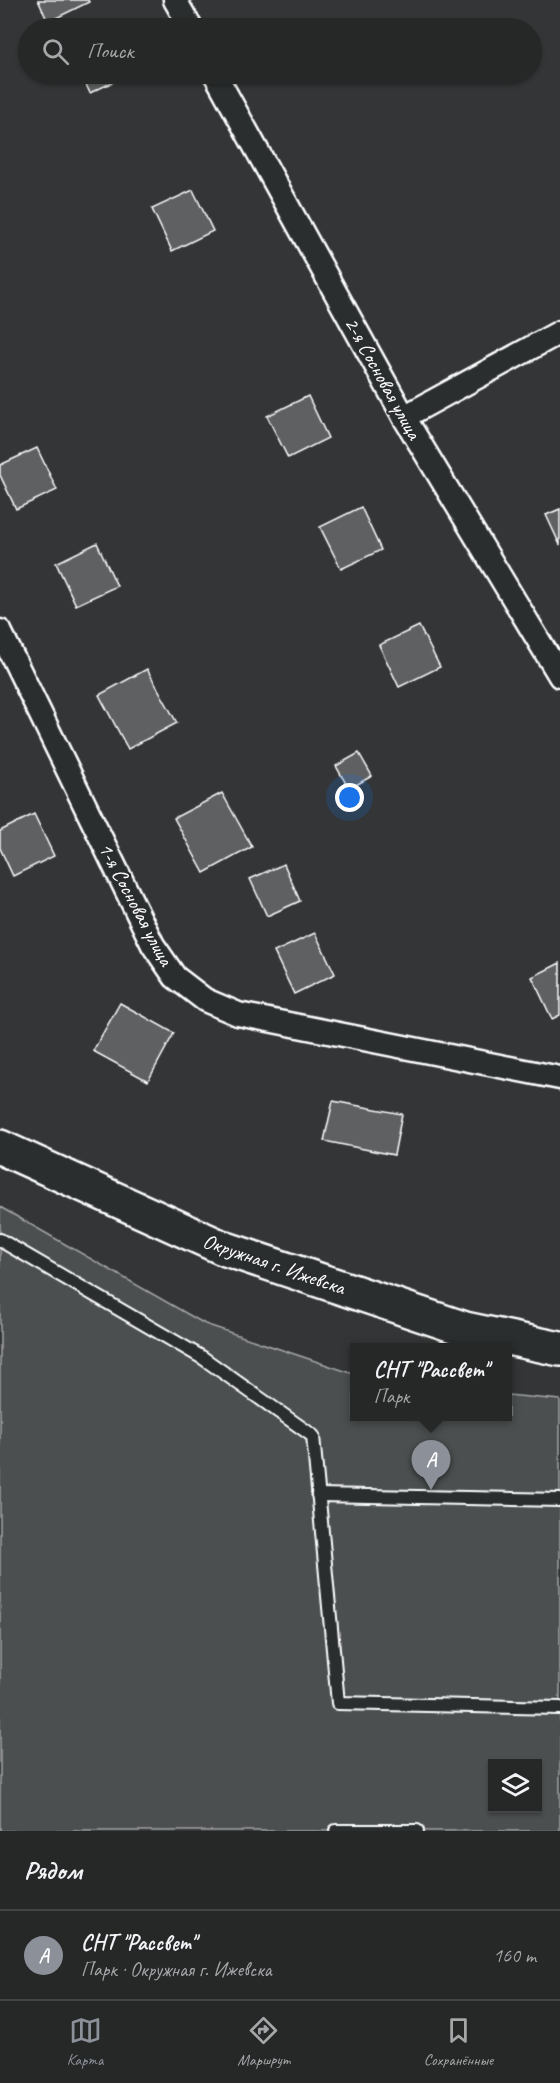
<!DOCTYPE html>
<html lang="ru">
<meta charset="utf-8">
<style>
:root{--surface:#262828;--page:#323434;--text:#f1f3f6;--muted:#a4a6a8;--line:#424445;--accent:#8c9099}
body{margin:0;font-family:Caveat,sans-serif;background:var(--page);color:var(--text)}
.controls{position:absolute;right:18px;bottom:18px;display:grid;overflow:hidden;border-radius:0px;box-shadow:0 2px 4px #0004}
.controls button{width:54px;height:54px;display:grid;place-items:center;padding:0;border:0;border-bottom:2px solid var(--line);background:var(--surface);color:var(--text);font:30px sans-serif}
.you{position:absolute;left:350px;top:798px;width:21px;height:21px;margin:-15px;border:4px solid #fff;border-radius:50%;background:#1a73e8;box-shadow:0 0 0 9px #1a73e833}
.badge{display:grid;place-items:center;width:39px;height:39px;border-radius:50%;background:var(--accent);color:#fff;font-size:20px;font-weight:700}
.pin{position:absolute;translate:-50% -50px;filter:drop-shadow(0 2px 3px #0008)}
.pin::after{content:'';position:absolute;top:32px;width:21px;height:18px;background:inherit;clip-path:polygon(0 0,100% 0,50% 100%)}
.popup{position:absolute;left:350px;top:1343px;width:162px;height:78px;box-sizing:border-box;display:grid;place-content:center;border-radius:0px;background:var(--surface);filter:drop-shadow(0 2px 4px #0005);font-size:20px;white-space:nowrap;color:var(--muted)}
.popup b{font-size:22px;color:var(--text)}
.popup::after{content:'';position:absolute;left:50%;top:100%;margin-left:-12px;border:12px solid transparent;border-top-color:var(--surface)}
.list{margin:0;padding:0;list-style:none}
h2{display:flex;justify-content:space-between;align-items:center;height:78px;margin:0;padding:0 24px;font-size:26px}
h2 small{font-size:20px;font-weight:400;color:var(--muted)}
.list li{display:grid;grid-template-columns:39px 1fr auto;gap:18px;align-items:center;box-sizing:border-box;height:90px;padding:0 24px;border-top:2px solid var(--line)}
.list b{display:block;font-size:22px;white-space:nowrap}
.list p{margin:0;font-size:20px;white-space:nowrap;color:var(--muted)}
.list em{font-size:20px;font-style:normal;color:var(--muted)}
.icon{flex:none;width:33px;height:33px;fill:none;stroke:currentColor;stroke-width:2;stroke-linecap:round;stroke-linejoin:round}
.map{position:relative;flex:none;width:560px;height:1831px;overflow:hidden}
.search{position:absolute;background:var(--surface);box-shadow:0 2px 4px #0004;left:18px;right:18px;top:18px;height:66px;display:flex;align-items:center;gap:15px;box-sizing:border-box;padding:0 21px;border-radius:33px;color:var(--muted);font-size:22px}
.sheet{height:168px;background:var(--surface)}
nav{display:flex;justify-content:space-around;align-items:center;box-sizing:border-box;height:84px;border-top:2px solid var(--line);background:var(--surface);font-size:16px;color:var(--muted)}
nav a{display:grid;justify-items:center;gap:3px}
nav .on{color:var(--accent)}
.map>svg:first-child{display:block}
</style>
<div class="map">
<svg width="560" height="1831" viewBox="0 0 560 1831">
<rect width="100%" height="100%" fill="#333536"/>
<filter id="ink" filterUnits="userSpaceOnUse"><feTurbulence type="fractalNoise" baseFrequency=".0167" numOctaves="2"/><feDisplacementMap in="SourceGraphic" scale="12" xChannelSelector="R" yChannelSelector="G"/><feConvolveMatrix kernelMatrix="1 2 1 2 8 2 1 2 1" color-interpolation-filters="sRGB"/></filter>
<g filter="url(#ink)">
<path fill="#4c4f50" stroke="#a6a7a8" stroke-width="1.5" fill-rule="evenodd" d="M0,1207L205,1324L354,1374V1416H508V1395L560,1400V1831H0ZM492,1764H538V1808H492Z"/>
<g fill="#5f6162" stroke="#fff" stroke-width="1.5">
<path d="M38,0H88L89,2L48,22Z"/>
<path d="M81,74H130L90,93Z"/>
<path d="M193,190L213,231L172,251L152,209Z"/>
<path d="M308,396L328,438L288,458L267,416Z"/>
<path d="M37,448L57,490L16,509L0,475V465Z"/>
<path d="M361,507L381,550L341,569L320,527Z"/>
<path d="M560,509V545L546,515Z"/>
<path d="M97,543L117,586L76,605L56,563Z"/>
<path d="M419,626L440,667L399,687L379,645Z"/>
<path d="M147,669L177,723L128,749L99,695Z"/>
<path d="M359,753L372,776L349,789L336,766Z"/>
<path d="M222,793L252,847L204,873L174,818Z"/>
<path d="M34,814L54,856L13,876L0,848V831Z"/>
<path d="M284,864L300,901L267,916L250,879Z"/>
<path d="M315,933L335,974L294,994L274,952Z"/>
<path d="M560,963V1015L552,1019L532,977Z"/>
<path d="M120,1003L174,1033L148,1081L93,1051Z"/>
<path d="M333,1101L402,1114L394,1155L324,1141Z"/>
</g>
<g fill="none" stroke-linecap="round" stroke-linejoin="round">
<defs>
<g id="service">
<path d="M0,1240L203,1358L313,1436L338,1703L560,1708"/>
<path d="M318,1495L560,1500"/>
<path d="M336,1831H417"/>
</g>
<g id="minor">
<path d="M175,0L191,28"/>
<path d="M215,74L404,417L560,676"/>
<path d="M404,417L560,332"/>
<path d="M0,631L153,945L175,977L205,1000L238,1014L560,1078"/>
</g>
<path id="primary" d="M0,1147L223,1248L465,1329L560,1349"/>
</defs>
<use href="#service" stroke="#fff" stroke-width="16"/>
<use href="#minor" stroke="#fff" stroke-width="27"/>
<use href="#primary" stroke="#fff" stroke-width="38"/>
<use href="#service" stroke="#2a2d2e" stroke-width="12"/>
<use href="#minor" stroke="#2a2d2e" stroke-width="22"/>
<use href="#primary" stroke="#2a2d2e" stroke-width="33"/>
</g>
</g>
<g text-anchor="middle" stroke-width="4.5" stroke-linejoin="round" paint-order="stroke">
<g font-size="21" fill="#fff" stroke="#2a2d2e">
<text transform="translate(383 378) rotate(61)" y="7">2-я Сосновая улица</text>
<text transform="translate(136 904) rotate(62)" y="7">1-я Сосновая улица</text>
<text transform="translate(274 1264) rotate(19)" y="7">Окружная г. Ижевска</text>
</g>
</g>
</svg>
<div class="controls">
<button><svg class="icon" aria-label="layers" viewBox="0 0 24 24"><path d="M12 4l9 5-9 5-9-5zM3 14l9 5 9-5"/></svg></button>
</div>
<div class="you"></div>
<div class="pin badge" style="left:431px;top:1490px">A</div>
<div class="popup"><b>СНТ &quot;Рассвет&quot;</b>Парк</div>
<div class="search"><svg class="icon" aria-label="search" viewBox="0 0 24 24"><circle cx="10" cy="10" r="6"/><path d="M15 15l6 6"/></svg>Поиск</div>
</div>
<section class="sheet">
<h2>Рядом<small></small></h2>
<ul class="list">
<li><span class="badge">A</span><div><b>СНТ &quot;Рассвет&quot;</b><p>Парк · Окружная г. Ижевска</p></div><em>160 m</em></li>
</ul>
</section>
<nav>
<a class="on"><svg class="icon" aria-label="map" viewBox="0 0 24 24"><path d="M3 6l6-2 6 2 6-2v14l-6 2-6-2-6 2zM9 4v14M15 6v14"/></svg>Карта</a>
<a><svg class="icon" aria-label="directions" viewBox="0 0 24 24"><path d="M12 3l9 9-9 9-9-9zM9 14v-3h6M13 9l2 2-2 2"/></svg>Маршрут</a>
<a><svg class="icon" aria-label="saved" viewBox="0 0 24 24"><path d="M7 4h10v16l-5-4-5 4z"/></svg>Сохранённые</a>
</nav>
